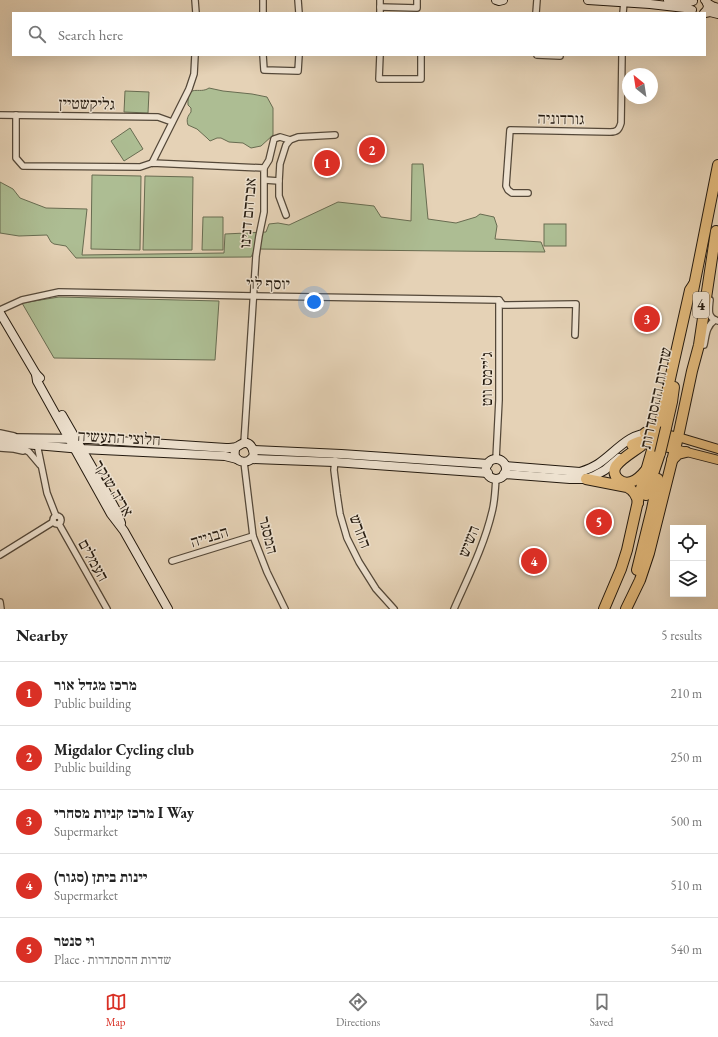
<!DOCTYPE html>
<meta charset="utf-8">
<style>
:root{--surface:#fff;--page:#f2f2f2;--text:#222;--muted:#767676;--line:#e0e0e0;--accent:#d93025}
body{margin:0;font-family:"EB Garamond","Frank Ruhl Libre",serif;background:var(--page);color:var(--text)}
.controls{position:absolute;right:12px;bottom:12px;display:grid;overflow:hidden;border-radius:0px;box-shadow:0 4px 16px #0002}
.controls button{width:36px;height:36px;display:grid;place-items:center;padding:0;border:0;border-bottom:1px solid var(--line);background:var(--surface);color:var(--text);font:20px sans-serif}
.compass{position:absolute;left:622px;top:68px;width:36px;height:36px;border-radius:50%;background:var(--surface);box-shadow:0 4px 16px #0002;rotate:330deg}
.you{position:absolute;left:314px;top:302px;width:14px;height:14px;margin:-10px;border:3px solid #fff;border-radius:50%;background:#1a73e8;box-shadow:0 0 0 6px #1a73e833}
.badge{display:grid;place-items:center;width:26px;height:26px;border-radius:50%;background:var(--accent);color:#fff;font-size:13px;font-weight:700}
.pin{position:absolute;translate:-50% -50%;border:2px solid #fff;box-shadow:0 1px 4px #0006}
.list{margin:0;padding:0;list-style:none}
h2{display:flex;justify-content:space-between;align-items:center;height:52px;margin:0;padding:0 16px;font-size:17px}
h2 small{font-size:13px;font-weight:400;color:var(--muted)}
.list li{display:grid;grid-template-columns:26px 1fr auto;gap:12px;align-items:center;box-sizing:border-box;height:64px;padding:0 16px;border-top:1px solid var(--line)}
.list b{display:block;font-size:15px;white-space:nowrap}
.list p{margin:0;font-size:13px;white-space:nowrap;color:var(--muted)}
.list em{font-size:13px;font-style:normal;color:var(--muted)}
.icon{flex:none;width:22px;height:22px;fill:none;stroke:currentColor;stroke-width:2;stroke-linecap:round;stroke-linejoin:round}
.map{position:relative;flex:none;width:718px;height:609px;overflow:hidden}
.search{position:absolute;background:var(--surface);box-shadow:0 4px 16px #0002;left:12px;right:12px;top:12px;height:44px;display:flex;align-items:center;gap:10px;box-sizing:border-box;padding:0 14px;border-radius:0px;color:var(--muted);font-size:15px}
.sheet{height:372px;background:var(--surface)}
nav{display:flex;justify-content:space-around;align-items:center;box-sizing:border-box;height:56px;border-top:1px solid var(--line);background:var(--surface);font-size:11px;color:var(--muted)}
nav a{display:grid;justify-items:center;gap:2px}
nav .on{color:var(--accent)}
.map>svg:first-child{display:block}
</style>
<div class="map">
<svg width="718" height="609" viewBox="0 0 718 609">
<rect width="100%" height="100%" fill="#e5d2b6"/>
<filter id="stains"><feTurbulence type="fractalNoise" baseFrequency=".005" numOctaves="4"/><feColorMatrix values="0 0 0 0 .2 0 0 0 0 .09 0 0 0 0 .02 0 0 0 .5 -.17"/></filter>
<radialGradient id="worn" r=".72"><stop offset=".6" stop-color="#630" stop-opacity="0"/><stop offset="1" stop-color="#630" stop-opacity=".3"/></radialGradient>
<g fill="#adbd93" stroke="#686c51">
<path d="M209,88L223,91L252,94L267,97L273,108V135L261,146L251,148L243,143L229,142L221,138H217L210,141L207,138L197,129L188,125C186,119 188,116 191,112V108L188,105C187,82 199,95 209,88Z"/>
<path d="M125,91L149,92L148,113L124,112Z"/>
<path d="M130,128L143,149L124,161L111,141Z"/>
<path d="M412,164H423L428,219L456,223L476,217L480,214L494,217L497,226L495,239L541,242L545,252L255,249L251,257L76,258L66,246L54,244L51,242L47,235L19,236L0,233V182L13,189L20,198L46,208L87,209L82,255L224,253L225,234L266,232L269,224L278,223L289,225L338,202L374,206L381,217L411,221Z"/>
<path d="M92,175L141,176L140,250L91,249Z"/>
<path d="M145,176L193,177L192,250H143Z"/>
<path d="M203,217H223V250H202Z"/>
<rect x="544" y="224" width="22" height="22"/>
<path d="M59,297L219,301L215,360L54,358L22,303Z"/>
</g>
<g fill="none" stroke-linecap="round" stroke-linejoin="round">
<defs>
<g id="street">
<path d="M195,0L196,13"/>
<path d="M298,0L299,13"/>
<path d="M380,0V13"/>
<path d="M622,0L624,2L623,13"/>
<path d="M380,7L417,8V0"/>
<path d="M263,13V0"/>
<path d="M536,13L537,0"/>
<path d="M263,55L264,70L298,71L299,55"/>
<path d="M380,55L379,79H421V55"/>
<path d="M537,55L560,56"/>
<path d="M0,115L158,117L172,122"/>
<path d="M16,115V158L23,166L140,167L152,163L264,168V212L259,236L256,256L244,443"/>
<path d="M152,163L189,89L194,74L195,55"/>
<path d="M264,168L269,160L274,139L280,137L290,140"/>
<path d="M265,180L279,181L280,164L286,145L290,140L298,137L335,135"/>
<path d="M279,181V196L286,215"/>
<path d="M528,193H512L508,190L506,186L510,130L610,132C617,132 619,130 621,123L622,55"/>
<path d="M710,300C709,310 707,318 718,321"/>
<path d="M0,310L22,300L59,292L254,296L499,300L503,305L576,304L575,335"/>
<path d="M704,345C706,336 706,326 715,320"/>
<path d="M0,433L14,436"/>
<path d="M37,444L47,493L56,516"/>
<path d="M17,445L29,452L40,465"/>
<path d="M0,448L14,449L23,451"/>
<path d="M496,459L499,400V300"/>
<path d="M335,460L334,470L337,494L340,514L347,538L359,562L376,589L394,609"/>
<path d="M244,462L253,536L267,572L285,609"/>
<circle cx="57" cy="520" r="4"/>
<path d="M59,524L107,609"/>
<path d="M0,555L53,522"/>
<path d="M172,561L253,536"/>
<path d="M0,602L1,609"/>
<path d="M454,609C468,577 484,546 492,512C495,501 495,490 496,478"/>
</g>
<g id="secondary">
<path d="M496,0L499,1L503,0"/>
<path d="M588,0L650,4L685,8L692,10"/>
<path d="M668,0L690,2L693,1"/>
<path d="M707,3L712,6L718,8"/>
<path d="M704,13C709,9 709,4 705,0"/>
<path d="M705,13L710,12L718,14"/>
<path d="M0,313L36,374L40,378"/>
<path d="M36,374L37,381L52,408L111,514L124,531L168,609"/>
<path d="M62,415L100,481L117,512L121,523"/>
<path d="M0,438L89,439L226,448C229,448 233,448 236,447C240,446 241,442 247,443C250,444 252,447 253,450C258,466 228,466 236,447"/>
<path d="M0,442L82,449L225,456L237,459"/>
<path d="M253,450L341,454L488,464"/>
<path d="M251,459L334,462L488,473"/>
<circle cx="496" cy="469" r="10"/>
<path d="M506,466L580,472C586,470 592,468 598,464C615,453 628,433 651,433"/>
<path d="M504,474L570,479H586L594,476L605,470L619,458"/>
</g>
<g id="primary">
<path d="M660,433L678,437L718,449"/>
<path d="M657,446L675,449L718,460"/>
</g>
<g id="highway">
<path d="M693,291L718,165"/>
<path d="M666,428L672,402L674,387"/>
<path d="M645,433L654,428L660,421"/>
<path d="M632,445C649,436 656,442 673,441L677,439L678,437"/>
<path d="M641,446C633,452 622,458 616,466C610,476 622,485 631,482C638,480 642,475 646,470"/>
<path d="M672,460L678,454L686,452"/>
<path d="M586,479L627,487C633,490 637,495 638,503"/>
<path d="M646,495L660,453"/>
<path d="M637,570L652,509L658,479"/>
<path d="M604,609L621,569L627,550L640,492L661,419L690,290L694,284"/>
<path d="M626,609L640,580L649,553L678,437L692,371L699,345L716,231"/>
</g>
</defs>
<use href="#street" stroke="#544839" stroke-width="8"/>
<use href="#secondary" stroke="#241a0f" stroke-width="10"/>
<use href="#primary" stroke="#241a0f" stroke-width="10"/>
<use href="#highway" stroke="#241a0f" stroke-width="12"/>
<use href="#street" stroke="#eee2d0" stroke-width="5.5"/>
<use href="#secondary" stroke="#eee2d0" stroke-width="8"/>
<use href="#primary" stroke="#e2b97b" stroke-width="8"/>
<use href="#highway" stroke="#e2b97b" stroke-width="10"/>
<defs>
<path id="highway-bridge" d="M660,453L666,428"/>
</defs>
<use href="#highway-bridge" stroke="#241a0f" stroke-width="12" stroke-linecap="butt"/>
<use href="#highway-bridge" stroke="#e2b97b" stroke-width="10"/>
</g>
<g text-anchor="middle" stroke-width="3" stroke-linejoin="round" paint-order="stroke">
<rect fill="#eee2d0" stroke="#615649" stroke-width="1" x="693" y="292" width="16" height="26" rx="3"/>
<g font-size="15" font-weight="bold" fill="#241a0f">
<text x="701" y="310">4</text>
</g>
<g font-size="16" fill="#241a0f" stroke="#eee2d0">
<text transform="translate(87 103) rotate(1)" y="6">גליקשטיין</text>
<text transform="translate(561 118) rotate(1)" y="6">גורדוניה</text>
<text transform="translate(247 213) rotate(-85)" y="6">אברהם דנינו</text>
<text transform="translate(268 283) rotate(1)" y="6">יוסף לוי</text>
<text transform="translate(486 379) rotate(-90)" y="6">ג'יימס ווט</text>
<text transform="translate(655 398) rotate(-78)" y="6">שדרות ההסתדרות</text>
<text transform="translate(119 437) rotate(3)" y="6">חלוצי התעשיה</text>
<text transform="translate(114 488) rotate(59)" y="6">אריה שנקר</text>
<text transform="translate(361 531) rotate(69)" y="6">החרש</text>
<text transform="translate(269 535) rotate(76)" y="6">המסגר</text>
<text transform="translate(209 536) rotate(-17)" y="6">הבנייה</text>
<text transform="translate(468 541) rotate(-69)" y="6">השיש</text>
<text transform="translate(94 560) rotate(61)" y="6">העמלים</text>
</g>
</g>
<rect width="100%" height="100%" filter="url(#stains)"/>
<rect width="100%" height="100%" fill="url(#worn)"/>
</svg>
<div class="controls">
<button><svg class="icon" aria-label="locate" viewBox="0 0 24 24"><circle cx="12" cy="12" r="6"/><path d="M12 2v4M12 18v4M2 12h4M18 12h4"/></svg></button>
<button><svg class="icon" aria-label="layers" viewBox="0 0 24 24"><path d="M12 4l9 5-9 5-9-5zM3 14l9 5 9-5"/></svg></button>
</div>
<svg class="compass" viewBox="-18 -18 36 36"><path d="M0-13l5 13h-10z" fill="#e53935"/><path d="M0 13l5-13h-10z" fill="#767676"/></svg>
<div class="you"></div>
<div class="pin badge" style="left:327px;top:163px">1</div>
<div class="pin badge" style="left:372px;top:150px">2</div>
<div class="pin badge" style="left:647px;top:319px">3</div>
<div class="pin badge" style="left:534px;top:561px">4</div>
<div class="pin badge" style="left:599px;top:522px">5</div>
<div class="search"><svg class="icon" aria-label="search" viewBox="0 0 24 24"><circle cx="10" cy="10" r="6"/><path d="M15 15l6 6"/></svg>Search here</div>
</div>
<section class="sheet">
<h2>Nearby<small>5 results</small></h2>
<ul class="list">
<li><span class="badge">1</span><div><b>מרכז מגדל אור</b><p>Public building</p></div><em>210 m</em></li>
<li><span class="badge">2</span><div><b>Migdalor Cycling club</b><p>Public building</p></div><em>250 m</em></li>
<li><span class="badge">3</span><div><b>מרכז קניות מסחרי I Way</b><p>Supermarket</p></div><em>500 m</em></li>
<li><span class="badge">4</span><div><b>יינות ביתן (סגור)</b><p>Supermarket</p></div><em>510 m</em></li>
<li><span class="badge">5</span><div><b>וי סנטר</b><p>Place · שדרות ההסתדרות</p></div><em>540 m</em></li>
</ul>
</section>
<nav>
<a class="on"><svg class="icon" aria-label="map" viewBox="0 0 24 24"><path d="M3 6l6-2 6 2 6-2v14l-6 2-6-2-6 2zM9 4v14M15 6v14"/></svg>Map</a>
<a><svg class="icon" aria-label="directions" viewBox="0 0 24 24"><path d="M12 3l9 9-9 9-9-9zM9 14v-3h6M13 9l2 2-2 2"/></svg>Directions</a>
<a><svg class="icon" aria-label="saved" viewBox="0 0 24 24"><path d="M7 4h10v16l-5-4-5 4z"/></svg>Saved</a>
</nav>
